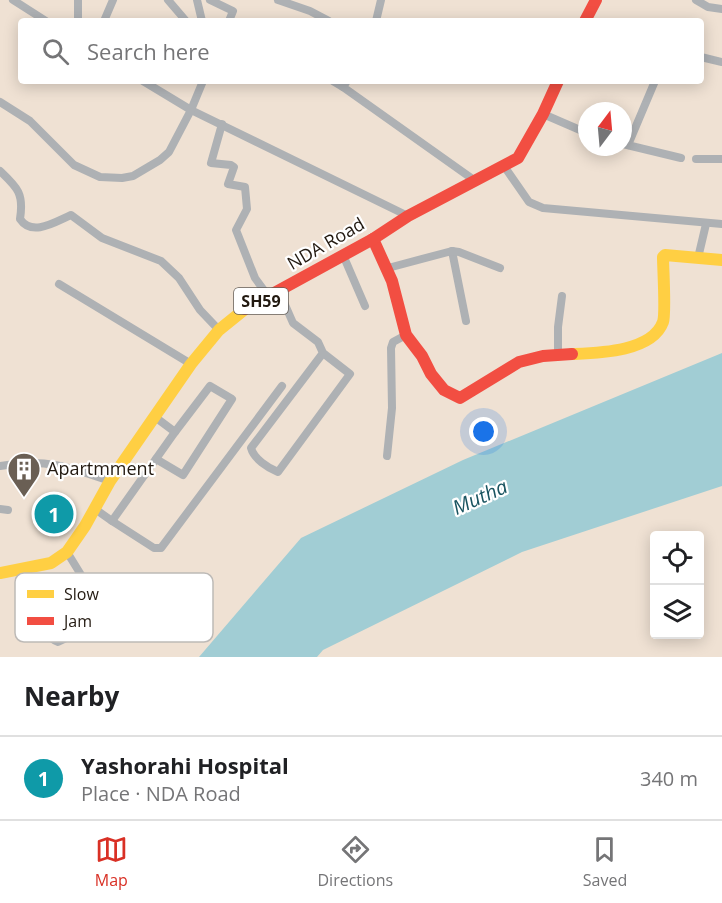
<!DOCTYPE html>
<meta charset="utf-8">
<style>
:root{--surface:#fff;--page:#f6f6f6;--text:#202124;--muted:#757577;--line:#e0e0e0;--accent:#d93025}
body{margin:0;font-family:"Open Sans",sans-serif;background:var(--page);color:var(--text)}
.controls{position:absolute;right:18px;bottom:18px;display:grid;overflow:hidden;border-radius:6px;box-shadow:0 3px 15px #0003}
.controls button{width:54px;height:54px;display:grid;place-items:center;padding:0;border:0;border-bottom:2px solid var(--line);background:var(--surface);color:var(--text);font:30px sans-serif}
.compass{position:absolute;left:578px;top:102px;width:54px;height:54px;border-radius:50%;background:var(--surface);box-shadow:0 3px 15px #0003;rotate:16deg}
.you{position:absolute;left:484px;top:432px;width:21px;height:21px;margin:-15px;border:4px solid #fff;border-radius:50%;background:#1a73e8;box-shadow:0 0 0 9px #1a73e833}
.badge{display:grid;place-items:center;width:39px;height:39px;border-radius:50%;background:var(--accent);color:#fff;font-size:20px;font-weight:700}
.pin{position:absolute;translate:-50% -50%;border:3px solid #fff;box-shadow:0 2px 6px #0006}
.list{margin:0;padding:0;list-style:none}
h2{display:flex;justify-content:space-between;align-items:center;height:78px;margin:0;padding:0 24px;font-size:26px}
h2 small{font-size:20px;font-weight:400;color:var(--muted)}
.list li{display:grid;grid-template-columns:39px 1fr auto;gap:18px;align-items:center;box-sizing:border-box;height:84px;padding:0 24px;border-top:2px solid var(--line)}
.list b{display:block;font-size:22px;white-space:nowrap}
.list p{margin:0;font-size:20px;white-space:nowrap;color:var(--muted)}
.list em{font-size:20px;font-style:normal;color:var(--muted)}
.icon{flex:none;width:33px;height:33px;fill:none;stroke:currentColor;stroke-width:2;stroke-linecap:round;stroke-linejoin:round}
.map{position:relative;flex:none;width:722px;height:657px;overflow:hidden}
.search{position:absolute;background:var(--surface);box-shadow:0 3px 15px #0003;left:18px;right:18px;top:18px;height:66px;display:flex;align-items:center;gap:15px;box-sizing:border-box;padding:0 21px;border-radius:6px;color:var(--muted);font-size:22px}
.sheet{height:162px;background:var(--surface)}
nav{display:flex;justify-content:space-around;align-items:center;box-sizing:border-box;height:84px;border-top:2px solid var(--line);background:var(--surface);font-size:16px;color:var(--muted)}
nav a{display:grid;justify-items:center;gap:3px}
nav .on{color:var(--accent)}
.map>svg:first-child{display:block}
</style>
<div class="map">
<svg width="722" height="657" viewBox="0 0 722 657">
<rect width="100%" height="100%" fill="#efe1d3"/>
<path fill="#a1cdd4" d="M722,353V486L522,552L323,650L317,657H199L301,538L463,460Z"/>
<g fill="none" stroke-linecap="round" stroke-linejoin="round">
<g stroke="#aeb1b4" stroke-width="8">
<path d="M13,0L46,21"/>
<path d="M168,0L186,21"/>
<path d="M197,0L202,21"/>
<path d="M210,0L233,11L229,21"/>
<path d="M278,0L310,11L329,21"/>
<path d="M696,0L708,7L722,9"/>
<path d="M78,21V0"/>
<path d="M104,21L113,0"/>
<path d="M376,21L381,0"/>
<path d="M701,57L722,62"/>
<path d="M143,81L191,110L408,216"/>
<path d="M333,81L343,87"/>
<path d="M347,81L343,87L474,180"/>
<path d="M0,102L30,121L74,165L100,177L122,178L133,176L160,160L169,152L191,110L203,81"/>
<path d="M543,114L587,133"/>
<path d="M222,124L211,163L231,165L234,167L228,184L245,187L247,209L236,230L255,278L269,297"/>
<path d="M623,144L681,158"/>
<path d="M628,145L655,81"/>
<path d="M696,159H722"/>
<path d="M504,166L529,202L543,208L722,224"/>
<path d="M0,171C18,188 24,194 20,219C32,237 55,222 71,215L102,238L161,261L179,278L200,310L219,330"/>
<path d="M452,251L466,321"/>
<path d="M343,255L365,306"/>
<path d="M698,258L706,224"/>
<path d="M388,268L452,251L459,252L500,268"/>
<path d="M59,284L191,364"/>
<path d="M279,291L293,323L318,342L323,353L251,448C254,459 268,468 278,472L350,374L323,353"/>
<path d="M558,354V327L562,296"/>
<path d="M387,456L392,408L391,348L393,342L406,335"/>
<path d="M156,459L183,475L232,399L210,386L175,432"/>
<path d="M0,466C44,458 70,467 110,481"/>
<path d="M0,509L8,510"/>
<path d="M95,509L112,521L175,432L155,417"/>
<path d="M112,521L154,548H161L282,386"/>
<path d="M22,568C27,588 38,635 58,642L96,624L103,614L102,609L67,552"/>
</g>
<g stroke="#ffcf43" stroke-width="12">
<path d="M572,354C598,353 652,352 663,322C666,314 663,268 663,257L665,255L722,260"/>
<path d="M0,573L51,563L67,552L85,526L110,481L191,364L219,330L245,309"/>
</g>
<g stroke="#f24e42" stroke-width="12">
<path d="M585,21L596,0"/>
<path d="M373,239L392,281L406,335L422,356L431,374L444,390L460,398L519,362L543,356L572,354"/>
<path d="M245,309L373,239L408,216L518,158L543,114L558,81"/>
</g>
</g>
<defs>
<symbol id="building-pin" viewBox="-11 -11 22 30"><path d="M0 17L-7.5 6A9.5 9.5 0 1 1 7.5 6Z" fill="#6a5f54" stroke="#fff"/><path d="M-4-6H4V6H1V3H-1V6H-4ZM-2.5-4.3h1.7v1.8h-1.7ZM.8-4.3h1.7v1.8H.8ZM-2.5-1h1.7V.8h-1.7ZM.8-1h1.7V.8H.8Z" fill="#fff"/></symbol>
</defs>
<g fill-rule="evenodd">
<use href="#building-pin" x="5" y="450" width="38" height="52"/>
</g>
<g text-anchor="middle" stroke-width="4.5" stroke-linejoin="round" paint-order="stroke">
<rect fill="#fff" stroke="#645e58" stroke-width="1.5" x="234" y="288" width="54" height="26" rx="4.5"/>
<g font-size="16" font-weight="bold" fill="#221910">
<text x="261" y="307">SH59</text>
</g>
<g font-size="18" fill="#221910" stroke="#fff">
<text transform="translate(326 244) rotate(-30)" y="6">NDA Road</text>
</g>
<g font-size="18" fill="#221910" stroke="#fff" text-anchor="start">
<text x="47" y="475">Apartmment</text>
</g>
<g font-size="20" font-style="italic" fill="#195460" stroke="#fff">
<text transform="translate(480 497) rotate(-24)" y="7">Mutha</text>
</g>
</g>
<rect x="15" y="573" width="198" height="69" rx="9" fill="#fff" stroke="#bdbab7" stroke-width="1.5"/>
<rect x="27" y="590" width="27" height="8" fill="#ffcf43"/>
<rect x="27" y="617" width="27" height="8" fill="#f24e42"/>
<g font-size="16" fill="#221910">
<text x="64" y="600">Slow</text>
<text x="64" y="627">Jam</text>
</g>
</svg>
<div class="controls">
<button><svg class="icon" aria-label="locate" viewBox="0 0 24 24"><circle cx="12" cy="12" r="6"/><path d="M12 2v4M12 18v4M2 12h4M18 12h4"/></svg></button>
<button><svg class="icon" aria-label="layers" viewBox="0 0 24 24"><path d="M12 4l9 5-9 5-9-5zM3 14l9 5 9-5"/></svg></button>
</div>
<svg class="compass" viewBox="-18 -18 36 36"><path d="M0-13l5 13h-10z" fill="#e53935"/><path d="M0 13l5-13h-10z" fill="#757577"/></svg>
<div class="you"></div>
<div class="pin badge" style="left:54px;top:514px;background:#0f9aa8">1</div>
<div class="search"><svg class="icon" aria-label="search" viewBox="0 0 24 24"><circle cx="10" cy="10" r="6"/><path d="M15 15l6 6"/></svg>Search here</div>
</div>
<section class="sheet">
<h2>Nearby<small></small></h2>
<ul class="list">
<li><span class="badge" style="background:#0f9aa8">1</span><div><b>Yashorahi Hospital</b><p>Place · NDA Road</p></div><em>340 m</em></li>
</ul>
</section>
<nav>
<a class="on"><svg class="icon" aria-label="map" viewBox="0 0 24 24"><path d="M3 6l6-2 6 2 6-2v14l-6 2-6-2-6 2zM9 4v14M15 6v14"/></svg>Map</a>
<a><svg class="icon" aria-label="directions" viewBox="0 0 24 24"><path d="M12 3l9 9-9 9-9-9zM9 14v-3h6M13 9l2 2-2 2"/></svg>Directions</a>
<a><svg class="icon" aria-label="saved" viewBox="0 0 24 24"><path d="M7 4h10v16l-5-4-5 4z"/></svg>Saved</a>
</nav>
